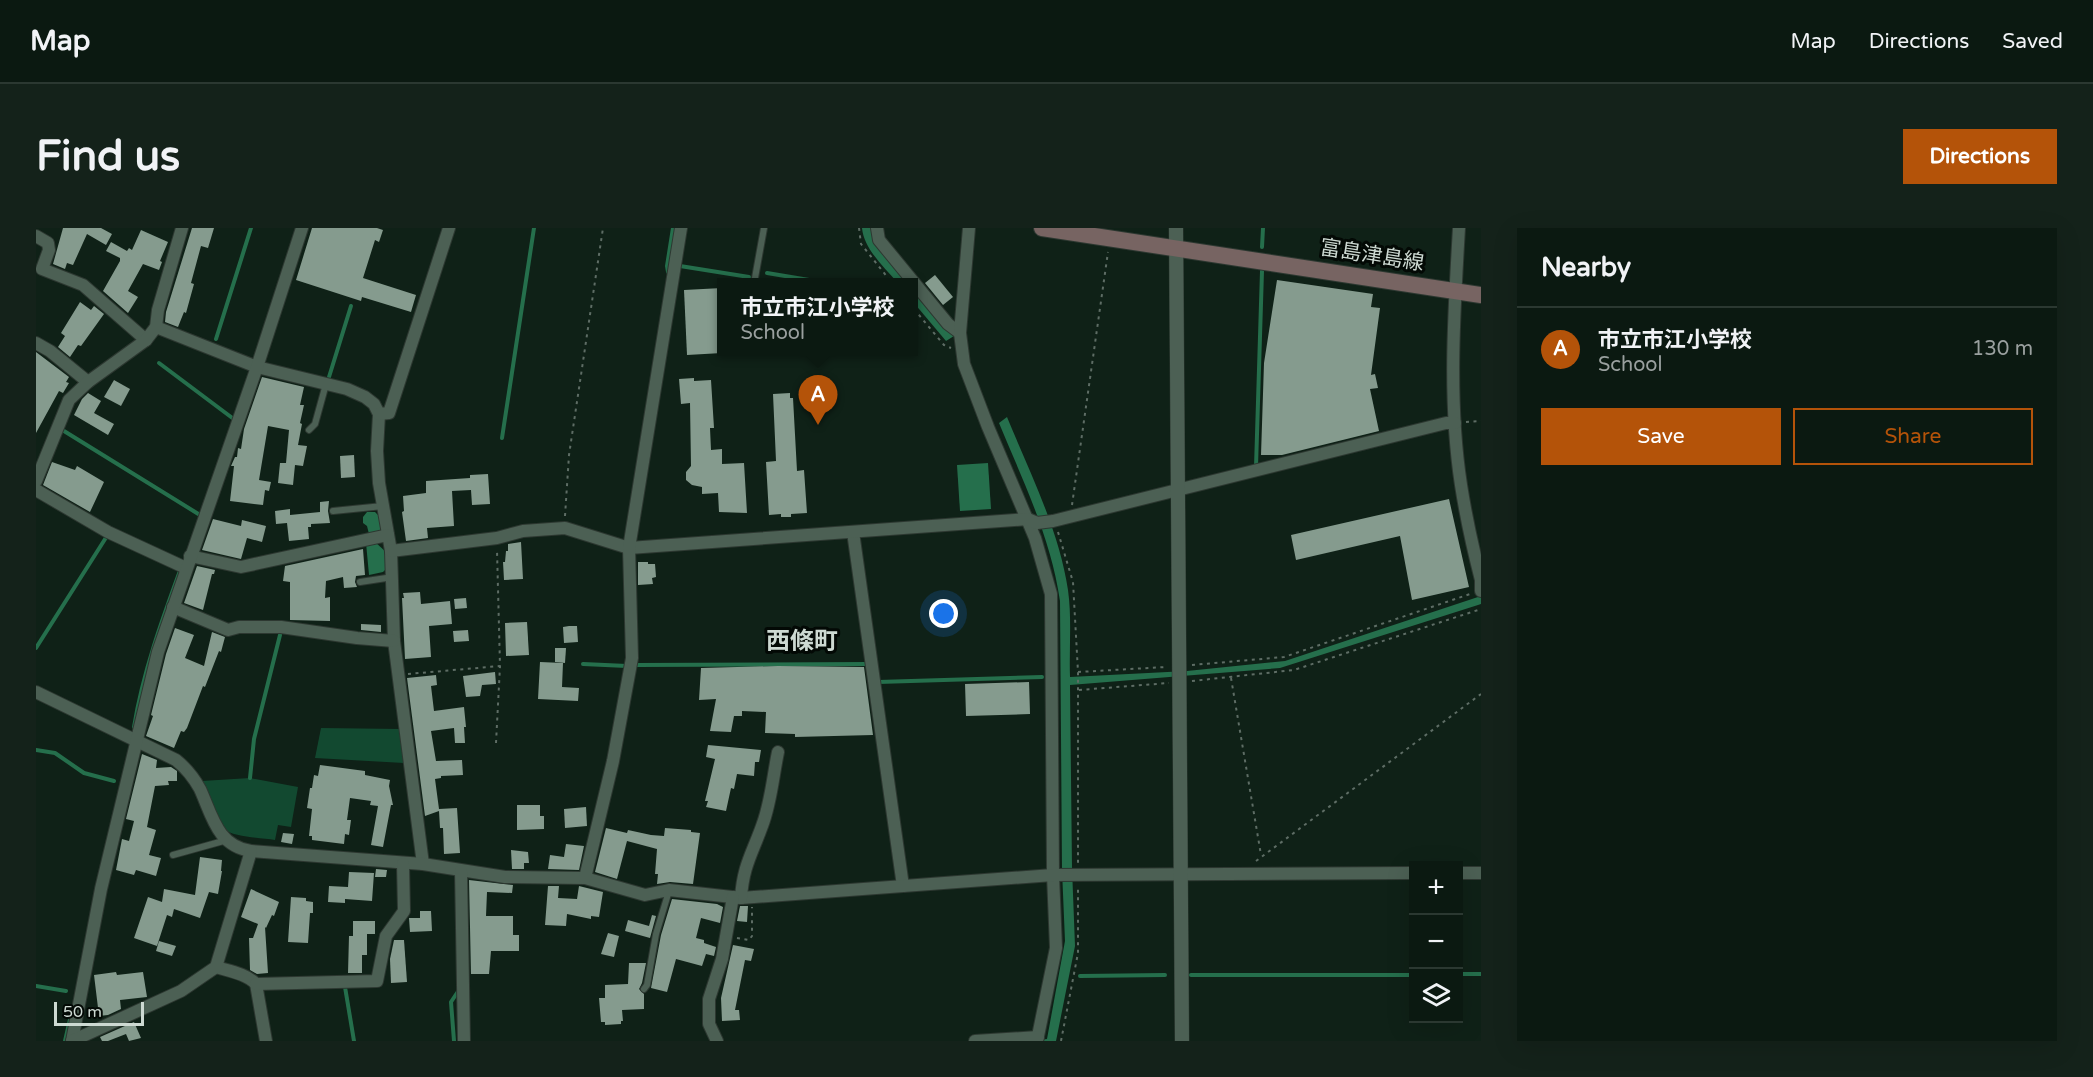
<!DOCTYPE html>
<meta charset="utf-8">
<style>
:root{--surface:#0b1911;--page:#14221a;--text:#f1f3f6;--muted:#9aa09f;--line:#2b3831;--accent:#b45309}
body{margin:0;font-family:"Varela Round","Noto Sans JP",sans-serif;background:var(--page);color:var(--text)}
.controls{position:absolute;right:18px;bottom:18px;display:grid;overflow:hidden;border-radius:0px;box-shadow:0 6px 24px #0002}
.controls button{width:54px;height:54px;display:grid;place-items:center;padding:0;border:0;border-bottom:2px solid var(--line);background:var(--surface);color:var(--text);font:30px sans-serif}
.scale{position:absolute;left:18px;bottom:15px;width:90px;box-sizing:border-box;padding-left:6px;border:3px solid #cdd9d2;border-top:0;font-size:16px;line-height:21px;white-space:nowrap;color:#cdd9d2;-webkit-text-stroke:4px #030905;paint-order:stroke}
.you{position:absolute;left:908px;top:386px;width:21px;height:21px;margin:-15px;border:4px solid #fff;border-radius:50%;background:#1a73e8;box-shadow:0 0 0 9px #1a73e833}
.badge{display:grid;place-items:center;width:39px;height:39px;border-radius:50%;background:var(--accent);color:#fff;font-size:20px;font-weight:700}
.pin{position:absolute;translate:-50% -50px;filter:drop-shadow(0 2px 3px #0008)}
.pin::after{content:'';position:absolute;top:32px;width:21px;height:18px;background:inherit;clip-path:polygon(0 0,100% 0,50% 100%)}
.popup{position:absolute;left:681px;top:50px;width:201px;height:78px;box-sizing:border-box;display:grid;place-content:center;border-radius:0px;background:var(--surface);filter:drop-shadow(0 2px 4px #0005);font-size:20px;white-space:nowrap;color:var(--muted)}
.popup b{font-size:22px;color:var(--text)}
.popup::after{content:'';position:absolute;left:50%;top:100%;margin-left:-12px;border:12px solid transparent;border-top-color:var(--surface)}
.list{margin:0;padding:0;list-style:none}
h2{display:flex;justify-content:space-between;align-items:center;height:78px;margin:0;padding:0 24px;font-size:26px}
h2 small{font-size:20px;font-weight:400;color:var(--muted)}
.list li{display:grid;grid-template-columns:39px 1fr auto;gap:18px;align-items:center;box-sizing:border-box;height:84px;padding:0 24px;border-top:2px solid var(--line)}
.list b{display:block;font-size:22px;white-space:nowrap}
.list p{margin:0;font-size:20px;white-space:nowrap;color:var(--muted)}
.list em{font-size:20px;font-style:normal;color:var(--muted)}
.actions{display:flex;gap:12px;padding:18px 24px}
.actions a{flex:1;padding:14px 0;border:2px solid var(--accent);border-radius:0px;text-align:center;font-size:21px;color:var(--accent)}
.actions .main{background:var(--accent);color:#fff}
.icon{flex:none;width:33px;height:33px;fill:none;stroke:currentColor;stroke-width:2;stroke-linecap:round;stroke-linejoin:round}
.map{position:relative;flex:none;width:1445px;height:813px;overflow:hidden;border-radius:0px}
header{display:flex;align-items:center;gap:36px;box-sizing:border-box;height:84px;padding:0 30px;background:var(--surface);border-bottom:2px solid var(--line)}
header strong{font-size:28px}
nav{display:flex;gap:33px;margin-inline-start:auto;font-size:21px}
.intro{display:flex;align-items:center;justify-content:space-between;box-sizing:border-box;height:144px;padding:0 36px}
h1{margin:0;font-size:42px}
.button{padding:15px 27px;border-radius:0px;background:var(--accent);color:#fff;font-size:21px;font-weight:700}
main{display:flex;gap:36px;padding:0 36px}
aside{flex:1;background:var(--surface);border-radius:0px;box-shadow:0 6px 24px #0002}
.map>svg:first-child{display:block}
</style>
<header>
<strong>Map</strong>
<nav><a>Map</a><a>Directions</a><a>Saved</a></nav>
</header>
<div class="intro"><h1>Find us</h1><a class="button">Directions</a></div>
<main>
<div class="map">
<svg width="1445" height="813" viewBox="0 0 1445 813">
<rect width="100%" height="100%" fill="#0f2117"/>
<g fill="#124930">
<path d="M285,500L365,501L368,535L279,530Z"/>
<path d="M214,550L262,559L255,599L242,597L239,612C225,610 198,609 187,601C175,592 171,567 166,553Z"/>
</g>
<g fill="#256f4c">
<path d="M826,0H837L873,54H861C848,39 828,21 826,0Z"/>
<path d="M878,60L918,108L910,113L878,75Z"/>
<path d="M971,189C994,245 1023,302 1032,362C1036,391 1033,421 1034,449L1151,443L1249,433L1445,368V376L1442,377L1244,440L1034,457L1036,640L1039,718L1020,813H995L1011,811L1029,713L1026,642L1024,373C1015,310 987,253 963,195Z"/>
<path d="M952,235L955,281L924,283L921,237Z"/>
<path d="M331,284H339L342,287L346,302L333,306L331,298L327,295V289Z"/>
<path d="M339,314L350,324L351,340L347,344L333,347L330,315Z"/>
</g>
<g fill="none" stroke-linecap="round" stroke-linejoin="round">
<g stroke="#256f4c" stroke-width="4">
<path d="M1226,19L1227,0"/>
<path d="M644,38L713,49"/>
<path d="M632,44L631,38L637,0"/>
<path d="M731,45L791,55"/>
<path d="M180,111L215,0"/>
<path d="M123,135L199,192"/>
<path d="M293,149L315,78"/>
<path d="M28,203L164,287"/>
<path d="M466,210L498,0"/>
<path d="M1220,239L1226,43"/>
<path d="M0,420L71,308"/>
<path d="M547,436L591,438"/>
<path d="M601,437L834,436"/>
<path d="M842,454L1006,449"/>
<path d="M98,499C107,444 126,392 145,340"/>
<path d="M0,522L19,525L48,545L78,553"/>
<path d="M214,550L218,511L244,407"/>
<path d="M1422,746H1445"/>
<path d="M1155,747H1378"/>
<path d="M1044,748L1129,747"/>
<path d="M0,758L30,763"/>
<path d="M309,759L318,813"/>
<path d="M29,813L35,787"/>
<path d="M418,813L415,774L423,762"/>
</g>
</g>
<g fill="#859b8e">
<path d="M27,0H65L76,6L70,17L51,6L37,37L31,35L29,41L17,36Z"/>
<path d="M156,0H178L172,20L165,18L155,55L158,56L150,85L148,84L142,99L129,94L130,84Z"/>
<path d="M276,0H341L347,2L343,14L339,12L327,50L380,67L375,84L326,69L325,73L260,52Z"/>
<path d="M105,2L132,14L124,33L126,34L123,42L107,36L92,63L102,69L92,85L67,63L84,33V30L70,23L75,14L91,23L93,20L96,22Z"/>
<path d="M899,47L917,69L907,77L889,55Z"/>
<path d="M1241,52L1337,66L1335,79L1344,80L1335,147L1339,146L1342,160L1334,161L1343,203L1246,227H1225L1228,135Z"/>
<path d="M686,60V125L651,127L648,62Z"/>
<path d="M44,74L55,82L58,78L68,86L45,118L42,117L34,129L22,119L29,108L25,105Z"/>
<path d="M0,124L33,149L30,154L33,155L27,165L23,163L0,205Z"/>
<path d="M226,149L268,159L264,177H268L264,195L266,196L262,217L271,218L267,238L259,237L257,257L242,255L244,235H250L253,202L232,198L223,252L235,254L233,263L229,262L227,277L194,273L198,238H195L199,229H201L202,220L205,221L208,201Z"/>
<path d="M658,150V153L675,152L678,200H674L675,222L686,221V236L708,235L711,285L683,284L682,265L666,266V259L656,257L650,252V244L655,238L654,175L645,176L643,151Z"/>
<path d="M78,152L94,161L85,178L68,169Z"/>
<path d="M52,165L65,173L58,185L78,196L72,207L38,187L46,171Z"/>
<path d="M754,165V170H757L761,243L768,242L771,285L755,286V289H745V286L733,287L730,234L740,233L737,166Z"/>
<path d="M318,227L319,249L305,250L304,228Z"/>
<path d="M16,234L39,242L41,238L68,254L54,284L7,257Z"/>
<path d="M452,246L454,276L436,277L435,262L416,263L418,298L391,300L392,310L370,313L366,284L368,283L367,268L390,265V253L434,250V247Z"/>
<path d="M1413,271L1433,359L1376,372L1364,308L1260,332L1255,307Z"/>
<path d="M293,273L292,283L294,295L275,296V299H272L273,311L253,313L251,295L240,296L239,283L254,281V287L284,284V274Z"/>
<path d="M177,291L205,298L206,292L230,298L226,314L211,310L205,331L166,322Z"/>
<path d="M485,314L487,351L468,352L467,334H469L470,323H472V316Z"/>
<path d="M327,321L329,347L320,348L319,354L321,359L308,360L307,349L290,353L289,370L294,369V393L254,392V354L247,353L249,338Z"/>
<path d="M602,334H612V336H619L620,349L616,350L617,356L602,357Z"/>
<path d="M161,338L179,342L178,346H176L167,382L148,375Z"/>
<path d="M384,364L385,376L414,373L416,396L393,398L395,429L369,431L366,370H368L367,365Z"/>
<path d="M430,370L431,380L419,381L418,371Z"/>
<path d="M491,394L493,427L470,428L469,395Z"/>
<path d="M325,396L345,397V404L325,402Z"/>
<path d="M533,398H541L542,414L528,415L527,399Z"/>
<path d="M139,400L158,407L149,430L168,438L176,404L189,409L185,424L183,423L169,459L167,458L151,500L148,504L145,503L138,520L110,508L117,488L115,487L130,426Z"/>
<path d="M432,402L433,413L418,414L417,403Z"/>
<path d="M519,420H530L529,435L519,434Z"/>
<path d="M504,434L527,435L526,459L543,460L542,473L502,471Z"/>
<path d="M742,438L828,439L837,507L759,509V506L729,505L730,484L706,483V488H698L695,504L674,503L680,471L663,472L665,440Z"/>
<path d="M459,444L460,456L446,457L444,468L430,469L427,448Z"/>
<path d="M400,447L401,457L395,458L398,483L428,479L430,499H428L429,515H419L418,500L395,503L400,533L426,532L427,547L405,548V550L399,551L403,581L421,580L424,625L408,626L407,600H404L403,583L389,588L371,450Z"/>
<path d="M993,454L994,486L930,488L929,456Z"/>
<path d="M672,517L725,522L723,534H719L718,548L701,546L698,561L695,560L690,583L670,579L672,573H669L679,531L670,529Z"/>
<path d="M106,526L121,532L120,540L135,539L141,543V553H132L133,557L119,558L111,599L120,602L113,627L125,630L120,648L100,642L98,647L80,642L86,611L93,613L98,593L90,591Z"/>
<path d="M284,537L329,543V547L354,552L353,558L357,577H355L347,619L335,617L342,578L334,577L335,573L314,570L311,592H315L313,607L309,606L308,616L276,612V608H273L276,581L271,580L274,560H276L278,547L282,548Z"/>
<path d="M481,577H504V588H508V601L481,602Z"/>
<path d="M550,579L551,598L529,600L528,581Z"/>
<path d="M570,600L591,605L592,602L615,607L628,608L629,600L655,602V604L664,605L657,656L634,654L621,656L622,646H619L621,621L591,613L581,651L559,644Z"/>
<path d="M247,605L258,606L256,616L245,614Z"/>
<path d="M530,616L548,618L543,642L512,641L514,627L528,629Z"/>
<path d="M475,622L492,624L493,635H488V641H476Z"/>
<path d="M164,629L186,632L185,643H186L182,666L173,664L164,690L138,681L136,689L131,687L121,718L98,710L112,669L126,674L128,661L159,667Z"/>
<path d="M340,641L351,642L350,649H339Z"/>
<path d="M313,644L338,645L336,673L309,671V675L292,674L293,658L312,659Z"/>
<path d="M433,652L477,657L476,665L451,664L450,688H477V707H483V723H455L453,746H435Z"/>
<path d="M512,658H523L522,670L541,671L543,658L567,664L563,689L555,688V691L531,686L530,698L509,697Z"/>
<path d="M215,661L243,674L238,688L236,687L230,700L229,699L232,745L221,746L214,742L213,710H217L222,696L205,689Z"/>
<path d="M255,669L270,670V673L277,674V685H274L272,715L252,714Z"/>
<path d="M636,671L681,676L687,679L684,695L665,690L660,710L668,712V715L680,719L678,728L670,726L666,738L640,731L631,764L615,760L625,707Z"/>
<path d="M704,678H712L711,694L701,693Z"/>
<path d="M384,683H395L396,703L374,704L373,690H384Z"/>
<path d="M616,687L620,688L614,710L589,703L592,692L613,698Z"/>
<path d="M317,693H339V706H331V727H326V745H312L313,708H317Z"/>
<path d="M572,705L583,708L578,729L565,726Z"/>
<path d="M358,712H368L371,754L355,755L354,731Z"/>
<path d="M123,713L140,718L136,728L120,723Z"/>
<path d="M697,717L718,721L715,733L709,732L699,782H703L704,792L686,793L685,770Z"/>
<path d="M593,735H610L606,755L603,761L608,766V781L586,782L587,793H585V796L569,797V794H565L563,770H569V757L592,756Z"/>
<path d="M80,744L81,747L107,744L111,769L84,772L85,781L72,787L63,788L58,747Z"/>
<path d="M98,794L105,810L93,813L90,806L72,813H66L64,809Z"/>
</g>
<g fill="none" stroke-linecap="round" stroke-linejoin="round">
<defs>
<g id="service">
<path d="M719,50L728,0"/>
<path d="M273,202L279,196L290,156"/>
<path d="M297,283L347,278"/>
<path d="M324,354L357,349"/>
<path d="M137,627L191,612"/>
<path d="M608,761L611,757L620,706L633,663"/>
</g>
<g id="minor">
<path d="M841,0L843,12L912,96L924,105"/>
<path d="M933,0L924,105L928,136L952,199L999,310L1015,366L1017,647L1020,720L1001,813"/>
<path d="M1423,0C1418,85 1412,173 1425,257C1430,289 1437,321 1445,352V363"/>
<path d="M0,8L12,15L13,22L6,41L47,57L110,112"/>
<path d="M120,99L221,139L311,161L329,169L338,176L343,186L341,223L343,255L355,323L358,413L387,636"/>
<path d="M0,115L14,123L52,154"/>
<path d="M343,186L353,185L413,0"/>
<path d="M0,253L33,172L52,154L110,112L120,99L122,82L146,0"/>
<path d="M0,262L72,304L150,340"/>
<path d="M817,304L867,658"/>
<path d="M355,323L461,310L487,303L529,300L593,320L992,291L1001,295L1017,293L1410,195H1419"/>
<path d="M154,328L205,339L352,307"/>
<path d="M137,379L192,402L203,399H245L321,410L358,413"/>
<path d="M0,464L140,532C150,540 158,550 164,561C176,587 181,618 215,623L387,636L469,649L549,650L609,667L633,662L705,670L1017,647L1378,645"/>
<path d="M425,643L428,813"/>
<path d="M1422,645H1445"/>
<path d="M549,650L577,533L596,430L593,320L645,0"/>
<path d="M705,670C707,638 716,626 726,598C735,575 737,548 742,524"/>
<path d="M180,739C193,743 211,746 220,756L230,813"/>
<path d="M220,756L341,753L350,708L368,683L367,636"/>
<path d="M36,813L65,661L122,424L221,139L266,0"/>
<path d="M36,813L145,763L180,739L215,623"/>
<path d="M681,813L673,796V771L686,731L697,669"/>
<path d="M939,813L1002,809"/>
</g>
<path id="tertiary" d="M1140,0L1146,813"/>
<path id="secondary" d="M1006,0L1445,67"/>
</defs>
<use href="#service" stroke="#2d3831" stroke-width="8"/>
<use href="#minor" stroke="#2d3831" stroke-width="14"/>
<use href="#tertiary" stroke="#2d3831" stroke-width="15"/>
<use href="#secondary" stroke="#2d3831" stroke-width="18"/>
<g stroke="#5e6d65" stroke-width="2" stroke-dasharray="3 4.5" stroke-linecap="butt">
<path d="M823,0L825,16L856,55"/>
<path d="M878,81L908,117L915,120"/>
<path d="M1430,194L1445,193"/>
<path d="M1036,277L1072,24"/>
<path d="M529,288L533,227L567,0"/>
<path d="M1022,304L1037,354L1042,444V635"/>
<path d="M1156,437L1248,429L1434,366"/>
<path d="M1042,444L1130,439"/>
<path d="M372,446L464,438L461,322"/>
<path d="M1195,450L1225,627"/>
<path d="M1156,453L1258,442L1445,381"/>
<path d="M1043,462L1133,455"/>
<path d="M460,515L464,438"/>
<path d="M1220,633L1445,466"/>
<path d="M701,710L713,712L716,708V679"/>
<path d="M1025,813L1042,725V659"/>
</g>
<use href="#service" stroke="#4c6054" stroke-width="6"/>
<use href="#minor" stroke="#4c6054" stroke-width="12"/>
<use href="#tertiary" stroke="#4c6054" stroke-width="14"/>
<use href="#secondary" stroke="#776462" stroke-width="16"/>
</g>
<g text-anchor="middle" stroke-width="6" stroke-linejoin="round" paint-order="stroke">
<g font-size="21" fill="#cdd9d2" stroke="#030905">
<text transform="translate(1336 27) rotate(9)" y="7">富島津島線</text>
</g>
<g font-size="24" font-weight="bold" fill="#cdd9d2" stroke="#030905">
<text x="766" y="421">西條町</text>
</g>
</g>
</svg>
<div class="controls">
<button>+</button>
<button>−</button>
<button><svg class="icon" aria-label="layers" viewBox="0 0 24 24"><path d="M12 4l9 5-9 5-9-5zM3 14l9 5 9-5"/></svg></button>
</div>
<div class="scale">50 m</div>
<div class="you"></div>
<div class="pin badge" style="left:782px;top:197px">A</div>
<div class="popup"><b>市立市江小学校</b>School</div>
</div>
<aside>
<h2>Nearby<small></small></h2>
<ul class="list">
<li><span class="badge">A</span><div><b>市立市江小学校</b><p>School</p></div><em>130 m</em></li>
</ul>
<div class="actions"><a class="main">Save</a><a>Share</a></div>
</aside>
</main>
